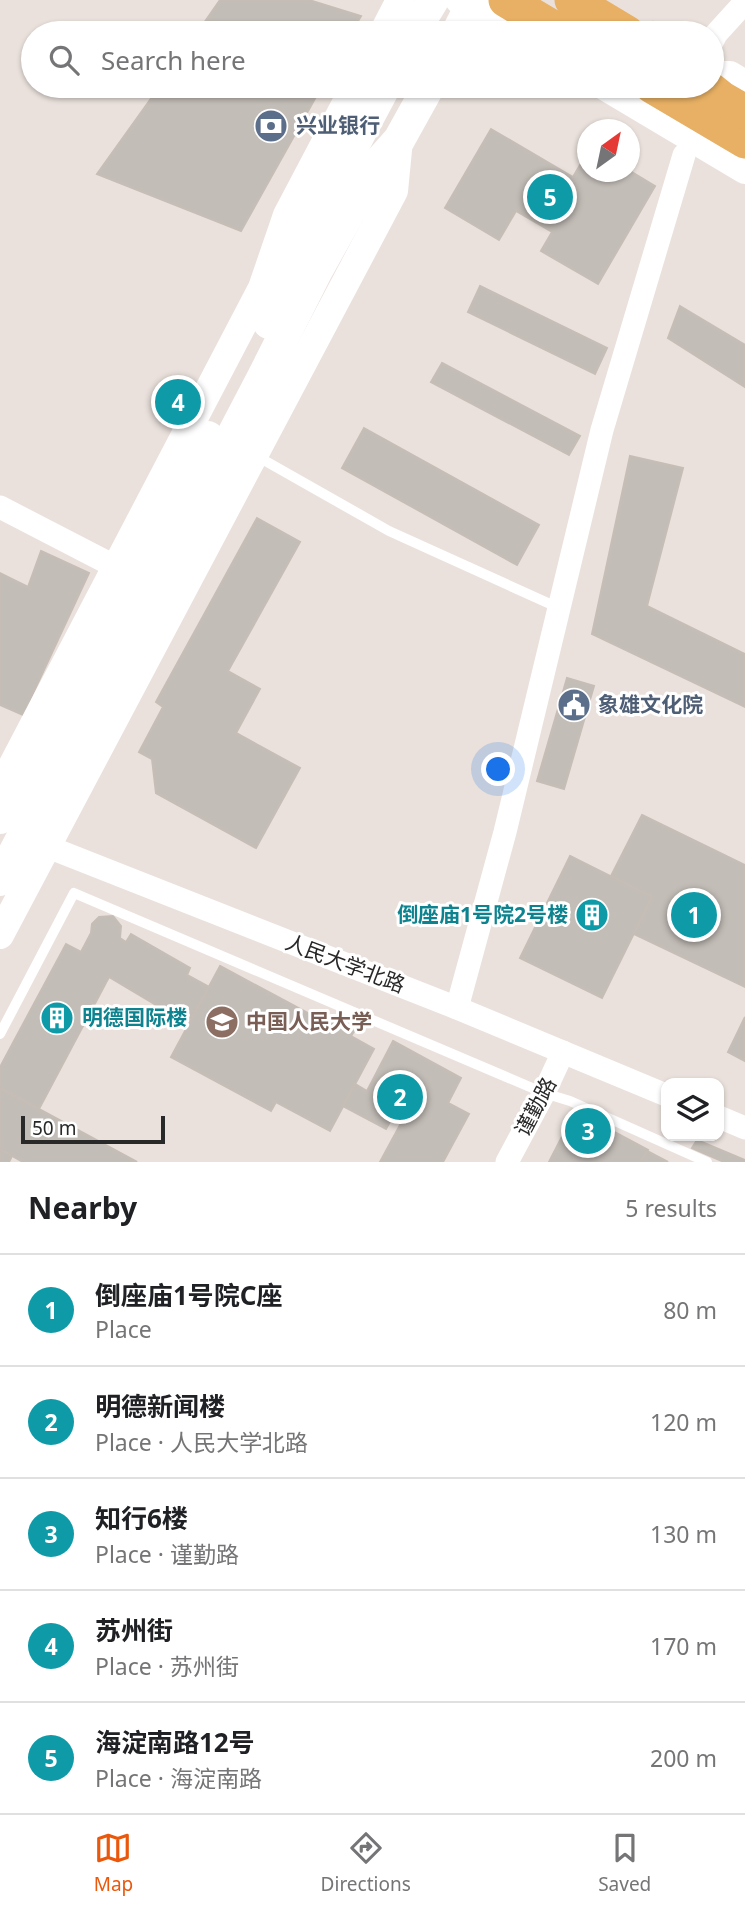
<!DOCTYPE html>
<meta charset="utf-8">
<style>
:root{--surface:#fff;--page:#f2f2f2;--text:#202124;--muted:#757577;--line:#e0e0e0;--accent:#ea580c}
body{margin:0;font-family:"Noto Sans","Noto Sans SC",sans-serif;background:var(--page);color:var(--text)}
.controls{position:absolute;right:21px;bottom:21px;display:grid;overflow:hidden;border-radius:14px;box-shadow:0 2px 5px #0004}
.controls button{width:63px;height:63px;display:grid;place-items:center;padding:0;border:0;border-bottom:2px solid var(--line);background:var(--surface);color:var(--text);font:35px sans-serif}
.compass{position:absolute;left:577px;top:119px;width:63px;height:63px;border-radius:50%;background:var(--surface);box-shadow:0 2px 5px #0004;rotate:33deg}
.scale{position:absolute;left:21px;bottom:18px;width:144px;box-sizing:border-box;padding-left:7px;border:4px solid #292929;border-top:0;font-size:19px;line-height:24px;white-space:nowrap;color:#292929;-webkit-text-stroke:5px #fff;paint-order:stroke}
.you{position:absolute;left:499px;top:770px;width:24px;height:24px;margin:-18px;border:5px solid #fff;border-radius:50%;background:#1a73e8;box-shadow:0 0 0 10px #1a73e833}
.badge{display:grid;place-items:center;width:46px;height:46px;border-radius:50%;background:var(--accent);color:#fff;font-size:23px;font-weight:700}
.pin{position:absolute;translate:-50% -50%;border:4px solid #fff;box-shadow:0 2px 7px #0006}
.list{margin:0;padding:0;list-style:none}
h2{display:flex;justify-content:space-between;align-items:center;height:91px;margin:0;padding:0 28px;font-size:30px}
h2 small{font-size:23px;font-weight:400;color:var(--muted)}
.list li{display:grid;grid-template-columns:46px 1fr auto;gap:21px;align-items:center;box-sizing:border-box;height:112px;padding:0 28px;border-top:2px solid var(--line)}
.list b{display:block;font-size:26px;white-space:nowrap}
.list p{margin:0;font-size:23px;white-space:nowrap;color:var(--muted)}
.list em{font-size:23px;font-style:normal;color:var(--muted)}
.icon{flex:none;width:38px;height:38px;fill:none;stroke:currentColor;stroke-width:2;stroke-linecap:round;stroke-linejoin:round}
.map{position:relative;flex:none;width:745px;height:1162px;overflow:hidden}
.search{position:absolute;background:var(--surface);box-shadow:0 2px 5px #0004;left:21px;right:21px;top:21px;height:77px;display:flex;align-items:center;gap:18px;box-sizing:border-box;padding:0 24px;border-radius:38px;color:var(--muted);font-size:26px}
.sheet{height:651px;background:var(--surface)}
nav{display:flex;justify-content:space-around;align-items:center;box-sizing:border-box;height:98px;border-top:2px solid var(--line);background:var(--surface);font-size:19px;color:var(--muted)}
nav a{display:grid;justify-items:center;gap:4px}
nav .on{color:var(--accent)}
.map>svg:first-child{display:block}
</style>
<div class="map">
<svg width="745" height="1162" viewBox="0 0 745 1162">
<rect width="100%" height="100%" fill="#eae1dc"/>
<g fill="#c3bdb7" stroke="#c6bdb6" stroke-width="2">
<path d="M220,0H309L361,16L351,33H197Z"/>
<path d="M160,86H322L241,231L97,174Z"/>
<path d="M491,129L573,177L580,165L588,169V172H591L601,177L604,172L630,171L655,186L598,284L541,251L552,232L516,211L499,240L445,208Z"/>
<path d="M480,286L607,348L595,374L468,312Z"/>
<path d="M680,306L745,345V387L668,338Z"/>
<path d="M442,363L580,436L569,455L431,382Z"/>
<path d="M185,378L196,383L172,427L161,421Z"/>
<path d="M364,428L539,525L517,565L342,468Z"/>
<path d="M630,456L683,468L647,606L745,654V707L592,634Z"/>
<path d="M257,518L300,542L228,671L260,689L236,733L300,768L256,848L156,793L152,759L139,752L163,707L156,702Z"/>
<path d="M41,551L89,573L23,715L0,705V573L28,587Z"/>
<path d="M567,678L594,686L564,789L537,781Z"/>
<path d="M642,815L745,865V987L634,934L652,897L611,876Z"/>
<path d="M570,856L652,897L602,998L520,958Z"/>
<path d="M113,916L121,926L120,938L126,942L131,934L190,968L187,975L209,987L188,1024L109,977L39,1109L0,1088V1067L66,944L81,952L91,933L92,924L99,917Z"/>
<path d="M220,966L319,1019L322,1012L355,1030L351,1036L374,1049L330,1131L276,1102L271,1111L171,1057Z"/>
<path d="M745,1017V1061L728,1052Z"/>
<path d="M393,1041L461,1078L448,1103L469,1114L443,1162H380L406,1114L397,1109L386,1129L343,1106L355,1084L367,1091Z"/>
<path d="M0,1088L137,1162H23L0,1149Z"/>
<path d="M575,1111L648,1150L641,1162H549Z"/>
<path d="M697,1140L745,1160V1162H724L692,1148Z"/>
<path d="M0,1149L12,1156L9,1162H0Z"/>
<path d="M647,1151L668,1162H641Z"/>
</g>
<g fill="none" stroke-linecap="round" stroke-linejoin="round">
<path stroke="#c3c3c3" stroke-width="3.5" stroke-dasharray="5 3.5" stroke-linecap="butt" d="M652,22L671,33"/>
<g stroke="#fff" stroke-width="10">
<path d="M255,455L389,531L559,608"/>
<path d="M0,1034L74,893L544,1093L570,1101L707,1162"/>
</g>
<g stroke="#fff" stroke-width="23">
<path d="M712,42L716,34L745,2"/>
<path d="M0,507L116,567"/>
<path d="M33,841L457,1008L666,1095"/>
<path d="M457,1008L505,832L602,430L684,155"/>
<path d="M719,1117L745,1128"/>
<path d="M507,1162L544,1093L563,1052"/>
</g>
<g stroke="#fff" stroke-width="28">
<path d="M459,0L516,33"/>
<path d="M383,33L400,0"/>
<path d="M712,75H730L745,84"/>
<path d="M604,86L745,170"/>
<path d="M0,789L262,288L287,215L355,86"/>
<path d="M0,935L394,191L399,140"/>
</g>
<g stroke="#fff" stroke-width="32">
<path d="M413,33L433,0"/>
<path d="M457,33L474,0"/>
<path d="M269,323L310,227L385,86"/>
<path d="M0,818L10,808L208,437"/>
<path d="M0,880L262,379L316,272L374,168L399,140L429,86"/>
</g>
<g stroke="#e7b064" stroke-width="35">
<path d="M506,0L562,33"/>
<path d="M572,0L627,33"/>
<path d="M652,86L745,141"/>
<path d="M706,86L721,98L745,112"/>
</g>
</g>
<defs>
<symbol id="bank-disc" viewBox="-11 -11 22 22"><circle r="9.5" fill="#5c6f8a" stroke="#fff"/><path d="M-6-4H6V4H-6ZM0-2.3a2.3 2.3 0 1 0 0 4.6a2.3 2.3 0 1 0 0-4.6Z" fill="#fff"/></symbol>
<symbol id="civic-disc" viewBox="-11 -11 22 22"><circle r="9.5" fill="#5c6f8a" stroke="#fff"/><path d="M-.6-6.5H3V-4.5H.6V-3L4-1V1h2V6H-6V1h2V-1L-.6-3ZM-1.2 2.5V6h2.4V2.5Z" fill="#fff"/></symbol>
<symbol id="building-disc" viewBox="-11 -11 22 22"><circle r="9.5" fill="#0f9aa8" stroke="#fff"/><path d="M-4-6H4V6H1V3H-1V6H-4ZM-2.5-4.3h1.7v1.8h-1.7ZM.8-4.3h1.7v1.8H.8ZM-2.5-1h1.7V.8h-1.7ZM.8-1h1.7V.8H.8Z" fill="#fff"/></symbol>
<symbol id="university-disc" viewBox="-11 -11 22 22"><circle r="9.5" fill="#8d6e63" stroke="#fff"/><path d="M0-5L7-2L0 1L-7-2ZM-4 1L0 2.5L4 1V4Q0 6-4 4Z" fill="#fff"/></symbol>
</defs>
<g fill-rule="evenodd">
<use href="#bank-disc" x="252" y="107" width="38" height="38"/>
<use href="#civic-disc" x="555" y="686" width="38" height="38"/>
<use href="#building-disc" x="573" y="896" width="38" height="38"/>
<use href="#building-disc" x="38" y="999" width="38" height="38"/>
<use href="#university-disc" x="203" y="1003" width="38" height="38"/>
</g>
<g text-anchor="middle" stroke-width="6" stroke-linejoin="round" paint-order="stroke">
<g font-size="21" font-weight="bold" fill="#4e5e75" stroke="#fff" text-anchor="start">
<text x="296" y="133">兴业银行</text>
<text x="598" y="712">象雄文化院</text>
</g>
<g font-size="21" font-weight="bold" fill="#0d838f" stroke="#fff" text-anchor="end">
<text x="568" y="922">倒座庙1号院2号楼</text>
<text x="82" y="1025" text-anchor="start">明德国际楼</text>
</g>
<g font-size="21" fill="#292929" stroke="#fff">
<text transform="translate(345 964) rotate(21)" y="7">人民大学北路</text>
<text transform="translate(536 1107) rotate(-62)" y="7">谨勤路</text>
</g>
<g font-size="21" font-weight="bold" fill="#785e54" stroke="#fff" text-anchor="start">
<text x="246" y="1029">中国人民大学</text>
</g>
</g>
</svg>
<div class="controls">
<button><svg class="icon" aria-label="layers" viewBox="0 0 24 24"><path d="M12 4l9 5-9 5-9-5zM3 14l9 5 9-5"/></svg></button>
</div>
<svg class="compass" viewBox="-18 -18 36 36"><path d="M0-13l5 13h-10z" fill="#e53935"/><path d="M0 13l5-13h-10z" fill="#757577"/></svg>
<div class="scale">50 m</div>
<div class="you"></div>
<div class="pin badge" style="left:694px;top:915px;background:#0f9aa8">1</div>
<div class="pin badge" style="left:400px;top:1097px;background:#0f9aa8">2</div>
<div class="pin badge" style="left:588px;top:1131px;background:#0f9aa8">3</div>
<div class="pin badge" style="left:178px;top:402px;background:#0f9aa8">4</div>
<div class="pin badge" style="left:550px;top:197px;background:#0f9aa8">5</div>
<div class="search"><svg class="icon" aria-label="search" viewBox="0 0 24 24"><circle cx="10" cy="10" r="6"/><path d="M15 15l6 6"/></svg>Search here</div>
</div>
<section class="sheet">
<h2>Nearby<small>5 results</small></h2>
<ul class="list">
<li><span class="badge" style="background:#0f9aa8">1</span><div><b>倒座庙1号院C座</b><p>Place</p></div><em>80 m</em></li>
<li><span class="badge" style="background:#0f9aa8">2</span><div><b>明德新闻楼</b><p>Place · 人民大学北路</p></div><em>120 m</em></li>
<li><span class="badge" style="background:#0f9aa8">3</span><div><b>知行6楼</b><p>Place · 谨勤路</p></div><em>130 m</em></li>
<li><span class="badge" style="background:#0f9aa8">4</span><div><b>苏州街</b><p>Place · 苏州街</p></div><em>170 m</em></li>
<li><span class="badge" style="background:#0f9aa8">5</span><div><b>海淀南路12号</b><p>Place · 海淀南路</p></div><em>200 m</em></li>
</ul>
</section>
<nav>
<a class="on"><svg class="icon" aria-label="map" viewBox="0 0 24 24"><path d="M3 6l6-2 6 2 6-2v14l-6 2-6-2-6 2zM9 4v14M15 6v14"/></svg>Map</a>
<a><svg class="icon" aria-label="directions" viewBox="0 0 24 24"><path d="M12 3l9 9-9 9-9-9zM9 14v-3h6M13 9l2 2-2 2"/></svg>Directions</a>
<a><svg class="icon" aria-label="saved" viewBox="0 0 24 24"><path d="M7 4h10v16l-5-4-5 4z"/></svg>Saved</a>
</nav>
